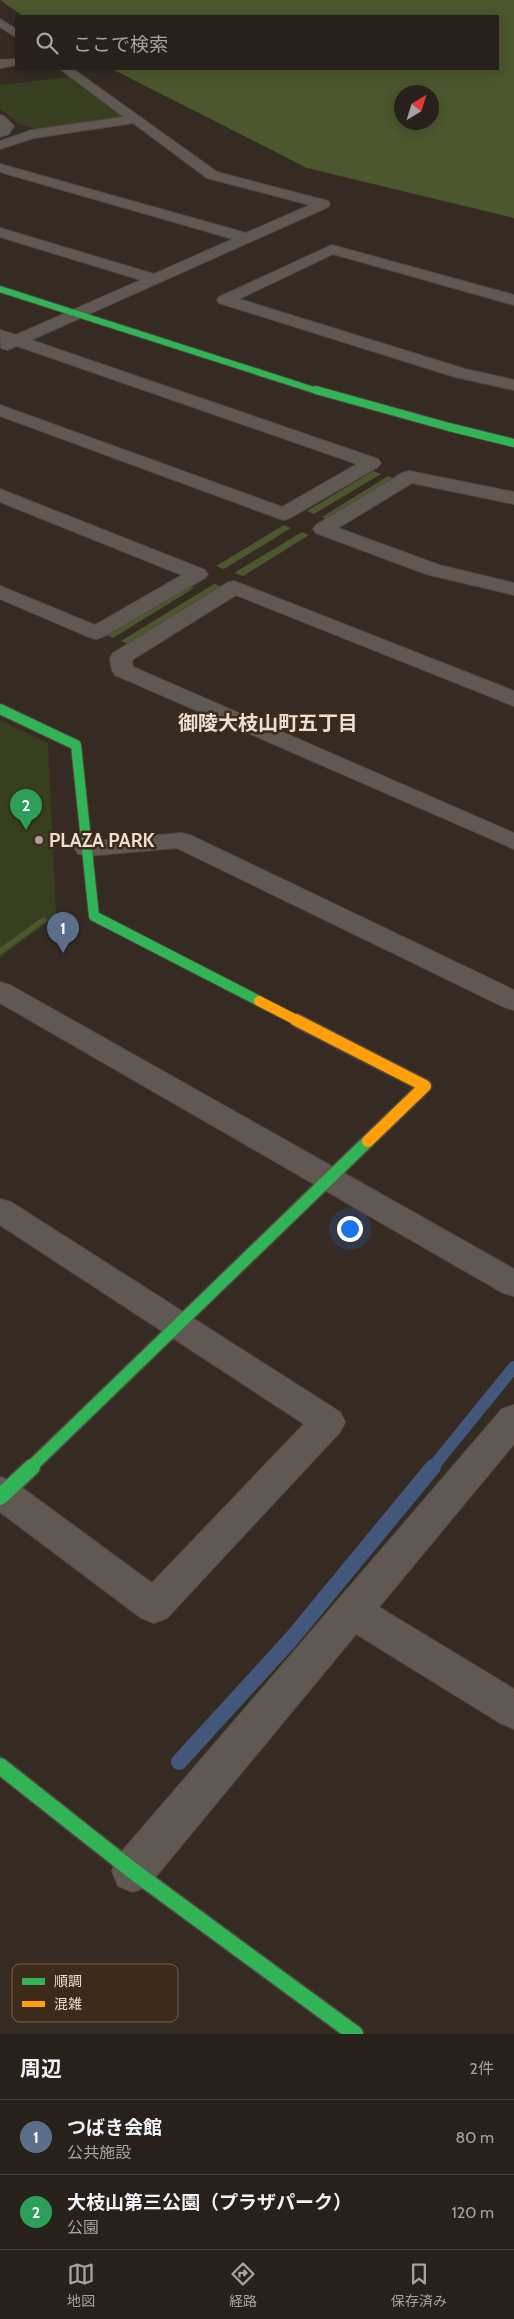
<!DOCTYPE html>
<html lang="ja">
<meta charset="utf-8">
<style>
:root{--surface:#28201a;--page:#302823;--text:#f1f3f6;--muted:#a5a3a2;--line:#443e39;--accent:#aca097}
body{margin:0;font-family:Cabin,"Noto Sans JP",sans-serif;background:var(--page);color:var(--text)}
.compass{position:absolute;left:394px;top:85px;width:45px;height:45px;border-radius:50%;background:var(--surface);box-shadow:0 2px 12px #0003;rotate:38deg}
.you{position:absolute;left:349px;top:1228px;width:18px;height:18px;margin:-12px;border:4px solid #fff;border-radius:50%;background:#1a73e8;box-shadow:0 0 0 8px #1a73e833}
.badge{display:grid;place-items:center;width:32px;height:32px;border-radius:50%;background:var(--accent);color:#fff;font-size:16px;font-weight:700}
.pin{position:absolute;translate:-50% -41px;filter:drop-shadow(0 1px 2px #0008)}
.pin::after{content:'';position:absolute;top:26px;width:18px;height:15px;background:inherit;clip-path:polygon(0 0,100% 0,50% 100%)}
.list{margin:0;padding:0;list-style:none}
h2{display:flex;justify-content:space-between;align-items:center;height:65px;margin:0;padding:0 20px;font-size:21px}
h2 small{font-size:16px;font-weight:400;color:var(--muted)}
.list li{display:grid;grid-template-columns:32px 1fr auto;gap:15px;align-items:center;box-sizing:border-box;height:75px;padding:0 20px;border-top:1px solid var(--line)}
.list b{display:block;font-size:19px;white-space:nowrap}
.list p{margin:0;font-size:16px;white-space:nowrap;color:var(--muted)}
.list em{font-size:16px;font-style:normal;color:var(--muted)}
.icon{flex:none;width:28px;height:28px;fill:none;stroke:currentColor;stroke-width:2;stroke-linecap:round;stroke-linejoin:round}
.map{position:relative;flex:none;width:514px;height:2034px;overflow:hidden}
.search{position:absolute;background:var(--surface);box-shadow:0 2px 12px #0003;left:15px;right:15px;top:15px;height:55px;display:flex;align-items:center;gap:12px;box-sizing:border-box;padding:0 18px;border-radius:0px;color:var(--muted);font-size:19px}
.sheet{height:215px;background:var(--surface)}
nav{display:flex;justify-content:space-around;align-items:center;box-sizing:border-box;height:70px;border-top:1px solid var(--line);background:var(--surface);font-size:14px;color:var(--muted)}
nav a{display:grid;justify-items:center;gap:2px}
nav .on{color:var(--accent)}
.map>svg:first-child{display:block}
</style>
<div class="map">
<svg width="514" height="2034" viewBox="0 0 514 2034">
<rect width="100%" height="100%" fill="#352b23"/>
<g fill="#383f20">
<path d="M69,77L123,117L37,129L20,125L0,108V85Z"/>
<path d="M0,720L48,743L56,916L0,958Z"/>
</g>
<g fill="#4c572d" fill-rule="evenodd">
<path d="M0,0H514V218L307,168L112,69H498V16H23ZM402,92H432V122H402Z"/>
<path d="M373,471L381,474L314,514L307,511Z"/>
<path d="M388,476L396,479L329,520L322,517Z"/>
<path d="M284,525L291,528L224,569L216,566Z"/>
<path d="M302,532L309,535L243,576L234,573Z"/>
<path d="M214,584L223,587L130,645L121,641Z"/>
<path d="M185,585L194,588L113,638L105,634Z"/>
<path d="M43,917L48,920L0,955V948Z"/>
</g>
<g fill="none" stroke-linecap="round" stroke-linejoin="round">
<path stroke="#43577b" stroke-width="12" d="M432,1468L514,1367"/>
<path stroke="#43577b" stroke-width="16" d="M179,1762L293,1637L433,1467"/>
<defs>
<g id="street">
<path d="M0,19L16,29V37L0,27Z"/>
<path d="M16,59V65L0,68V60Z"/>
<path d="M60,69H73L217,172L328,201L330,204L328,207L31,340L378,459L381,463L378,467L290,518L283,520L0,416V405L282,507L357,464L17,346L7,350L1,348L0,330L16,335L141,280L0,237V228L154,274L233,239L0,172V164L246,233L310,205L207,178L133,123L34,138L0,149V141L32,130L124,117Z"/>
<path d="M0,115L4,116L14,126L9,134L0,137Z"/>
<path d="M332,245L514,295V305L333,254L239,299L465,369L514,380V390L455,377L219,303L217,300L219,297Z"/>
<path d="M409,471L514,492V504L412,483L338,528L439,565L514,583V595L426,574L316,533L313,529L316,525L402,473Z"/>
<path d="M0,489L205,570L208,574L205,578L103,637L96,639L89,637L0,599V586L95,625L182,575L0,502Z"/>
<path d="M234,581L514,691V706L236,595L132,660L133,667L514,833V849L115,675L112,670L110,658L113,653L227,583Z"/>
<path d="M181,833L190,835L514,990V1010L504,1007L177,848L87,856L78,854L75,849L78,844L87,842Z"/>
<path d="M0,982L10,985L514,1269V1296L503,1293L0,1003Z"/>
<path d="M0,1199L11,1202L340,1412L345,1422L340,1432L167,1618L154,1623L141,1618L0,1512V1477L13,1481L152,1583L304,1424L0,1225Z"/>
<path d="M514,1405V1444L379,1607L514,1689V1729L500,1723L356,1634L148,1886L133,1892L118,1886L112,1871L118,1856L502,1409Z"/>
</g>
<path id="fast-far4" d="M0,289L320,392"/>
<path id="fast-far3" d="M316,390L449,427L514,443"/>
<path id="fast-far2" d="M0,709L76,745L94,916L259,1001"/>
<path id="fast-far1" d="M30,1468L368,1141"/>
<g id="fast">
<path d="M0,1497L32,1467"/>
<path d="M0,1766L133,1871L355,2034"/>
</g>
<path id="slow-far1" d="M259,1001L298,1021"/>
<path id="slow" d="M296,1020L425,1086L368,1141"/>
</defs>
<use href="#street" stroke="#524841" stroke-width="2"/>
<use href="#fast-far4" stroke="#524841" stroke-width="8"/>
<use href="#fast-far3" stroke="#524841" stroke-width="10"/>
<use href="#fast-far2" stroke="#524841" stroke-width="12"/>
<use href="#fast-far1" stroke="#524841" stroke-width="15"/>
<use href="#fast" stroke="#524841" stroke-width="19"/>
<use href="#slow-far1" stroke="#524841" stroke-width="12"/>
<use href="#slow" stroke="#524841" stroke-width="15"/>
<use href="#street" fill="#605953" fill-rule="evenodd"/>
<use href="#fast-far4" stroke="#30b455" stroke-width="6"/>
<use href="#fast-far3" stroke="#30b455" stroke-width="8"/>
<use href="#fast-far2" stroke="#30b455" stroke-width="10"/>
<use href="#fast-far1" stroke="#30b455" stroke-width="12"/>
<use href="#fast" stroke="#30b455" stroke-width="16"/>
<use href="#slow-far1" stroke="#ff9f0a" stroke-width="10"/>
<use href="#slow" stroke="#ff9f0a" stroke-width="12"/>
</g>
<circle fill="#aca097" stroke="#3d2a1b" stroke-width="2" cx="39" cy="840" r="5"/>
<g text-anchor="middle" stroke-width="5" stroke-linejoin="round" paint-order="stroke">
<g font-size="19" font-weight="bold" fill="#ecdfd5" stroke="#3d2a1b" text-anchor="start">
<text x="49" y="847">PLAZA PARK</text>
</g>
<g font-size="20" font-weight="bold" fill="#ecdfd5" stroke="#3d2a1b">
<text x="268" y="730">御陵大枝山町五丁目</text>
</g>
</g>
<rect x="12" y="1964" width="166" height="58" rx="8" fill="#3d2a1b" stroke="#726053" stroke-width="1"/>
<rect x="22" y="1978" width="23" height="7" fill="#30b455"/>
<rect x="22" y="2001" width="23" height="6" fill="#ff9f0a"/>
<g font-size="14" fill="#ecdfd5">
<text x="54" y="1986">順調</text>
<text x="54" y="2009">混雑</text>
</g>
</svg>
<svg class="compass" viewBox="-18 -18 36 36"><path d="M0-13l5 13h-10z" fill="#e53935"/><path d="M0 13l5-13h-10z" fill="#a5a3a2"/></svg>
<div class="you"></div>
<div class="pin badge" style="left:63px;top:953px;background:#5c6f8a">1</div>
<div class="pin badge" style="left:26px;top:830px;background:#2e9e5b">2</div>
<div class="search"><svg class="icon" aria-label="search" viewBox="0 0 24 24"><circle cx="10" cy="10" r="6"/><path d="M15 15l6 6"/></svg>ここで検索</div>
</div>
<section class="sheet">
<h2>周辺<small>2件</small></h2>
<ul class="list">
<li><span class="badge" style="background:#5c6f8a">1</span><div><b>つばき会館</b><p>公共施設</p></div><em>80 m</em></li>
<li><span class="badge" style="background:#2e9e5b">2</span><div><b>大枝山第三公園（プラザパーク）</b><p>公園</p></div><em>120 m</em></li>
</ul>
</section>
<nav>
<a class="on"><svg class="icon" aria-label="map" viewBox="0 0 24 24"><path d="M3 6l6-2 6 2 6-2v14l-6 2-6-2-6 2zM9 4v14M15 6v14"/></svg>地図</a>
<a><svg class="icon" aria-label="directions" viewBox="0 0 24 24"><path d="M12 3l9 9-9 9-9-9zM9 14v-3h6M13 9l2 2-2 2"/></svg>経路</a>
<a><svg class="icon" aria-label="saved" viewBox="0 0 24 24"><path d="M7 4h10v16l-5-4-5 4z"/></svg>保存済み</a>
</nav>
